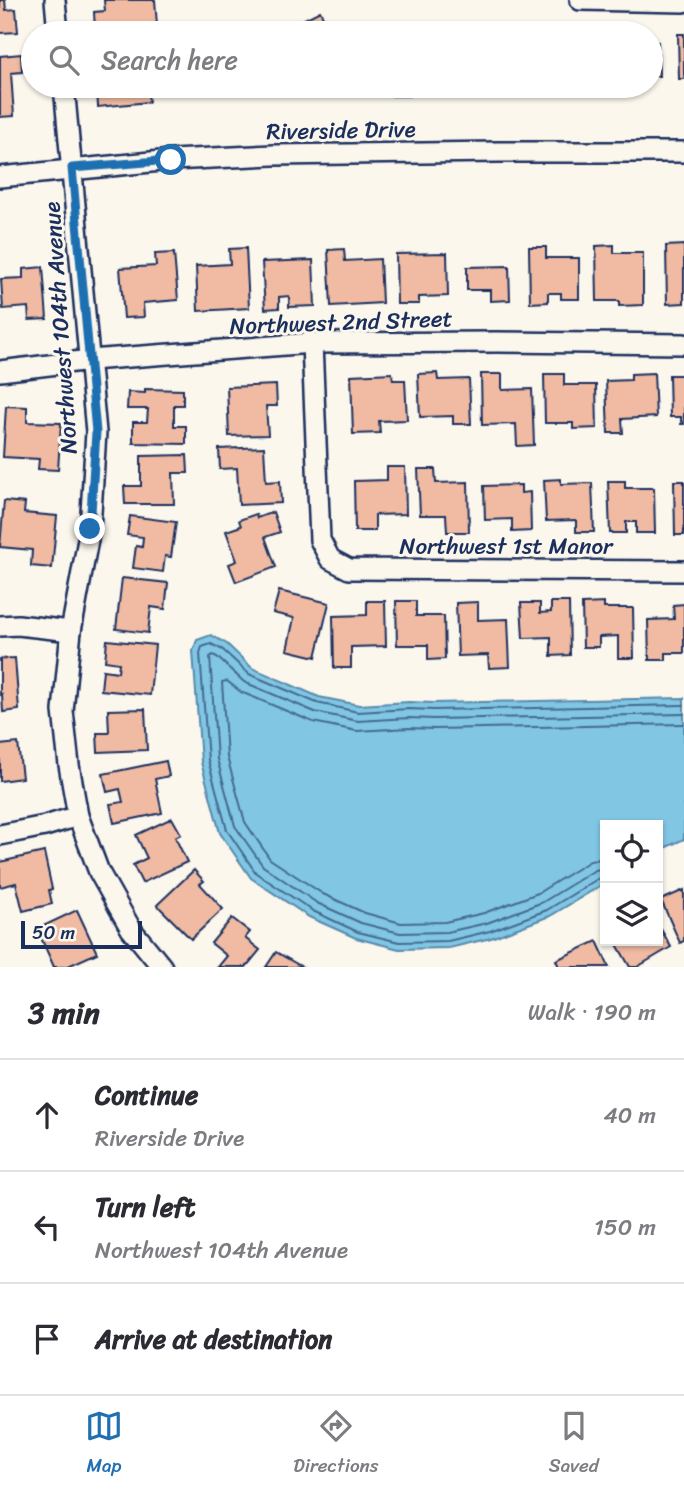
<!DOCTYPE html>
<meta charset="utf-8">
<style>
:root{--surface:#fff;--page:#f7f7f7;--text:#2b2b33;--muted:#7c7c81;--line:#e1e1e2;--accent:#1f6fb2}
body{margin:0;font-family:Sriracha,sans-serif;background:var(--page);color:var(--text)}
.controls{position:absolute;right:21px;bottom:21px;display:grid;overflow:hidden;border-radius:0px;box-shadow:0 2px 5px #0004}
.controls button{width:63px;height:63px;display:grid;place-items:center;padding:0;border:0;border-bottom:2px solid var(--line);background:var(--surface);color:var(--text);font:35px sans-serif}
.scale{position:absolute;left:21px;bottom:18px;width:121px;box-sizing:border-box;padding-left:7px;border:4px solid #1b2f5e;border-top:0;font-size:19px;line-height:24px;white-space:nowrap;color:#1b2f5e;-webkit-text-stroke:5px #fbf7ec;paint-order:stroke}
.stop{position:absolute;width:21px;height:21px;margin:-16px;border:5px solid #1f6fb2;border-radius:50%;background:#fff}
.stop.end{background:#1f6fb2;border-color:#fff;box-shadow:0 2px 7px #0008}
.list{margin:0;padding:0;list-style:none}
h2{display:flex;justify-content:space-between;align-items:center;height:91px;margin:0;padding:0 28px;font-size:30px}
h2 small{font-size:23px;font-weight:400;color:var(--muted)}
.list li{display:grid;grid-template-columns:46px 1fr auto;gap:21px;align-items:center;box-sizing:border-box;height:112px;padding:0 28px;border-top:2px solid var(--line)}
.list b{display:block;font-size:26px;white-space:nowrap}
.list p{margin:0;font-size:23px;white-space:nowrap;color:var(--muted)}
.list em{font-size:23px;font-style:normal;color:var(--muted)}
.icon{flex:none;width:38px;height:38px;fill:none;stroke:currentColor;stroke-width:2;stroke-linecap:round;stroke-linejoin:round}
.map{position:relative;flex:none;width:684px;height:967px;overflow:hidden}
.search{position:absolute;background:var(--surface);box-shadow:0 2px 5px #0004;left:21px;right:21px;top:21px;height:77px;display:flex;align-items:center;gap:18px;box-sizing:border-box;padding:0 24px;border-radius:38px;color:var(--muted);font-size:26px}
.sheet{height:427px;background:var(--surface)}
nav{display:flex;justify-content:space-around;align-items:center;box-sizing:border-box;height:98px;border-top:2px solid var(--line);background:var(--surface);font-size:19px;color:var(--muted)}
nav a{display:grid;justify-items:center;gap:4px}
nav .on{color:var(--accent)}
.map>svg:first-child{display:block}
</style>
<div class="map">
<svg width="684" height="967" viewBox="0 0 684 967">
<rect width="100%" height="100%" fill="#fbf7ec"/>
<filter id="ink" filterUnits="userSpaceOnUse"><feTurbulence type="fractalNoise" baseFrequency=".0143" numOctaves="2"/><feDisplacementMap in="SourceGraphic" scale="14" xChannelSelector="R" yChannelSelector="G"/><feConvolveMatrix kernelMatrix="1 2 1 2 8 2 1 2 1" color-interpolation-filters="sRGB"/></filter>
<g filter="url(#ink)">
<path fill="#81c6e2" stroke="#588aad" stroke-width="2" d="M211,635L227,644L252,668L319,697L359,705L409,702L434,703L684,698V839L658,851V825H605V883L550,916L491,938L449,948L399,949L356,938L309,917L251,878L220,833L201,762L193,651L197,640Z"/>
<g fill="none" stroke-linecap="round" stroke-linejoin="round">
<g stroke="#446b93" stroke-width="2">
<path d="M605,858L590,861L538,893L484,913L445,922L401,923L365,913L323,894L270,859L245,822L227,757L222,682L227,681L241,692L313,722L357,731L409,728L434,729L684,724"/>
<path d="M605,868L595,870L543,902L487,923L447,932L400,933L361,923L317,903L263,866L235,826L217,759L210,657L213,655L217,657L244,682L315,712L358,721L409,718L434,719L684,714"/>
<path d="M605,877L599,878L547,910L490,931L448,941L399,942L358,932L313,911L256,873L227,830L208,760L200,653L202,647L211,644L223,650L249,674L317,703L358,712L409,709L434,710L684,705"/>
</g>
</g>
<g fill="#f0bba2" stroke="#1b2f5e" stroke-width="2">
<path d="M0,0H5L6,10L16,9L18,32L0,33Z"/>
<path d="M104,0H155L157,25L95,31L94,12L105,11Z"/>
<path d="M320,11L329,28L319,33H282L281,31Z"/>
<path d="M510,29L511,31L533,30V33H487V30Z"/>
<path d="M678,34H684V79H679Z"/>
<path d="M651,42H658L659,76H651Z"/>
<path d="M21,54L22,72L11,73L14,116L0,117V56Z"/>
<path d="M108,86H147L149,102L98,107L97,88Z"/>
<path d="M223,86H243V93L223,91Z"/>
<rect x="392" y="86" width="17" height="10"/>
<path d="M614,245V253H643V305L619,306V301H597L596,246Z"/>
<path d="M684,245V303L667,304L666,246Z"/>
<path d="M529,247H546V258H579V299H561V293H548V302L530,303Z"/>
<path d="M246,248L249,308L198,311L196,266L230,264L229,249Z"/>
<path d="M344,249L345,261L380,259L382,303L331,306L328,250Z"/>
<path d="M174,253L178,300L143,303L144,317L124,318L120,268L156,266L155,254Z"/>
<path d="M447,253L448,296L419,297V304H397L396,254Z"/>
<path d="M313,260L315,306L289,307V296L279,297V308L265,309L262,262Z"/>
<path d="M509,266L510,300L490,301V290H467V267Z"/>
<path d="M43,267L47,319L29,320L28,307L3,309L1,279L23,278V269Z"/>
<path d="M392,373L393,380H405L407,420L379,421L380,433L353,434L351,375Z"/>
<path d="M437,373L438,380L469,379L471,424H453V416L420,417L418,374Z"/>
<path d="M654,373L656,417L622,419L623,433H608L606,381L631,380V374Z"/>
<path d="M481,374H502V390L532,389L534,445L517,446L516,424L482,425Z"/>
<path d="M544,374H564V385H596L597,428L573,429V423H545Z"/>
<path d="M669,375H684V424H681V417H670Z"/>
<path d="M276,385L277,406H266L268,435L229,436L227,387Z"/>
<path d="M145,389L183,390V405H174V426H186V444L133,443V422H147L148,409H127L128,392L145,393Z"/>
<path d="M6,406L27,407V422L61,423L58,470L38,469L39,459L3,457Z"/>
<path d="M264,447L266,482L280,481L281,503L239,505L237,468L220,469L219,449Z"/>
<path d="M187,455L188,473H173L174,504H125L124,486H141V456Z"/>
<path d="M387,467H405L406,514L375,515V531H355L354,481L387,480Z"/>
<path d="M418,469H435L436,483L468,482L469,532H447L446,515H420Z"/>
<path d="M561,479V484L592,483L594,532H576V520L546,521L544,480Z"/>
<path d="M608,481H625V488H654L655,533H636V522H626V533H610Z"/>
<path d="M674,481H684V535H675Z"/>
<path d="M521,485V493L530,492L531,531L512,532V519L485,520L484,486Z"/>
<path d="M4,501L25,503L24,513L57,516L52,568L31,566L32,550L0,547Z"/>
<path d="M273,512L280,532L265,537L276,567L236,582L229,564L237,561L226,531L241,526L239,520L256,514L257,518Z"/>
<path d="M130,516L176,522L171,557L165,556L163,572L133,568L136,546L142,547L143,537L127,535Z"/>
<path d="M122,578L168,583L165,609L151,607L148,633L116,629Z"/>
<path d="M279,591L329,603L316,657L287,650L294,618L273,613Z"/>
<path d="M367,601H385L386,646L351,647V668H334L333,616L367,615Z"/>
<path d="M396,601H416V616H444L445,659L428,660V645H397Z"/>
<path d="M478,602V620L508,619L510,667L489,668L488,655L458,656L456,603Z"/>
<path d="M551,602H569L570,655L551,656V637L523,638L521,603H540V613L551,612Z"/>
<path d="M604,603V608H633L634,658H618V636L599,637V647H583L582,604Z"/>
<path d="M684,604V653H666V660H649L648,620L674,619L673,605Z"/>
<path d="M107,640L155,645L150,695L101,690L103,670L118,672L119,663L105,661Z"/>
<path d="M15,658L19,710L3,712L2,694L0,695V659Z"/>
<path d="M145,709L147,750L98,752L97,733H109L108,710Z"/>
<path d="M18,743L22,778L0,781V745Z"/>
<path d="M166,761L169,776L155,779L162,813L114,823L110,804L123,802L120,789L107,792L103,774Z"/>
<path d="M172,818L181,834L175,837L187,862L142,883L133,865L147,858L136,835Z"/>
<path d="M44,852L52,889L49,890L52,904L23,911L16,883L0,887V862Z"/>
<path d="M194,870L204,881L200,884L223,909L191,939L157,905Z"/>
<path d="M684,890V941L680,943L661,900Z"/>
<path d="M77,910L97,953L66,967H54L37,929Z"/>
<path d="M232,918L250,932L245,938L260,950L246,967H218L227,956L211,943Z"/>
<path d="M658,924L671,947L637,967H630L615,941H658Z"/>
<path d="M597,941L609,967H559L556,960Z"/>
<path d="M276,952L302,967H266Z"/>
</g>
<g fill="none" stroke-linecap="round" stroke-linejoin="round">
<defs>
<g id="minor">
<path d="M55,0L58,33"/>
<path d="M580,0L684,2"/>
<path d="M64,86L96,432L90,529L71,631L63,711L69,765L78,816L99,872L131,929L162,967"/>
<path d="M0,177L171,160L273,155L498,152H684"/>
<path d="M312,343L320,540L330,559L349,569L684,571"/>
<path d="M0,371L90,360L312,343L498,342L684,344"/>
<path d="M0,626L18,625L71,631"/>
<path d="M0,835L45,826L78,816"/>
</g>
</defs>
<use href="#minor" stroke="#1b2f5e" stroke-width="24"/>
<use href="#minor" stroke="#fbf7ec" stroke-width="19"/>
</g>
</g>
<g fill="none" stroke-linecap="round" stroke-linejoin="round" filter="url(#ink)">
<path stroke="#1f6fb2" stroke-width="9" d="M90,529L96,432L72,168L171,160"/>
</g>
<g text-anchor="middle" stroke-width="6" stroke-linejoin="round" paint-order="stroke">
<g font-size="23" fill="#1b2f5e" stroke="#fbf7ec">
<text transform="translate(341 130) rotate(-1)" y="8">Riverside Drive</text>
<text transform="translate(341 322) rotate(-2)" y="8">Northwest 2nd Street</text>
<text transform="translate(60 328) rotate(-94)" y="8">Northwest 104th Avenue</text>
<text x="506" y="554">Northwest 1st Manor</text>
</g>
</g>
</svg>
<div class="controls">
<button><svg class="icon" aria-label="locate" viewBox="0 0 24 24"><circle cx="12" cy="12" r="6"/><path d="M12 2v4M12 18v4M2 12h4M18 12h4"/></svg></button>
<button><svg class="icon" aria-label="layers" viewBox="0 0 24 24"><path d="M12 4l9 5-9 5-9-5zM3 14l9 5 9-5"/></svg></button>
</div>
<div class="scale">50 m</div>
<div class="stop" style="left:171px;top:160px"></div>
<div class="stop end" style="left:90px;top:529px"></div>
<div class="search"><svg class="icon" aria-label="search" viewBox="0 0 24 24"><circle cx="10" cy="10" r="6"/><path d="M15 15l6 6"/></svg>Search here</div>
</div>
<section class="sheet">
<h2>3 min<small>Walk · 190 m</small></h2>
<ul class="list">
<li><svg class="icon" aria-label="ahead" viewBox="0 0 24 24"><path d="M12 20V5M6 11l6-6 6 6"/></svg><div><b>Continue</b><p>Riverside Drive</p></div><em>40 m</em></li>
<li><svg class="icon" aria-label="left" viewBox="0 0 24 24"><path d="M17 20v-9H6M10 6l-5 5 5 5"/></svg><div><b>Turn left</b><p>Northwest 104th Avenue</p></div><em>150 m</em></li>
<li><svg class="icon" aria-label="arrive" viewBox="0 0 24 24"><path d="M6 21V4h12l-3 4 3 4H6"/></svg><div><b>Arrive at destination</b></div></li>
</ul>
</section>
<nav>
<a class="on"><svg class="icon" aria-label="map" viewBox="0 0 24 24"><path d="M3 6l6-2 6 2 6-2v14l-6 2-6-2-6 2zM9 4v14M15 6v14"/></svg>Map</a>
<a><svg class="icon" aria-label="directions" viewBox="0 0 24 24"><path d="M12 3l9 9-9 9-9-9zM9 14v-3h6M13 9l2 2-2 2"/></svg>Directions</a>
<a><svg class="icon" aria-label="saved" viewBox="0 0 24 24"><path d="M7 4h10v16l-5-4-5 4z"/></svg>Saved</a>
</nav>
